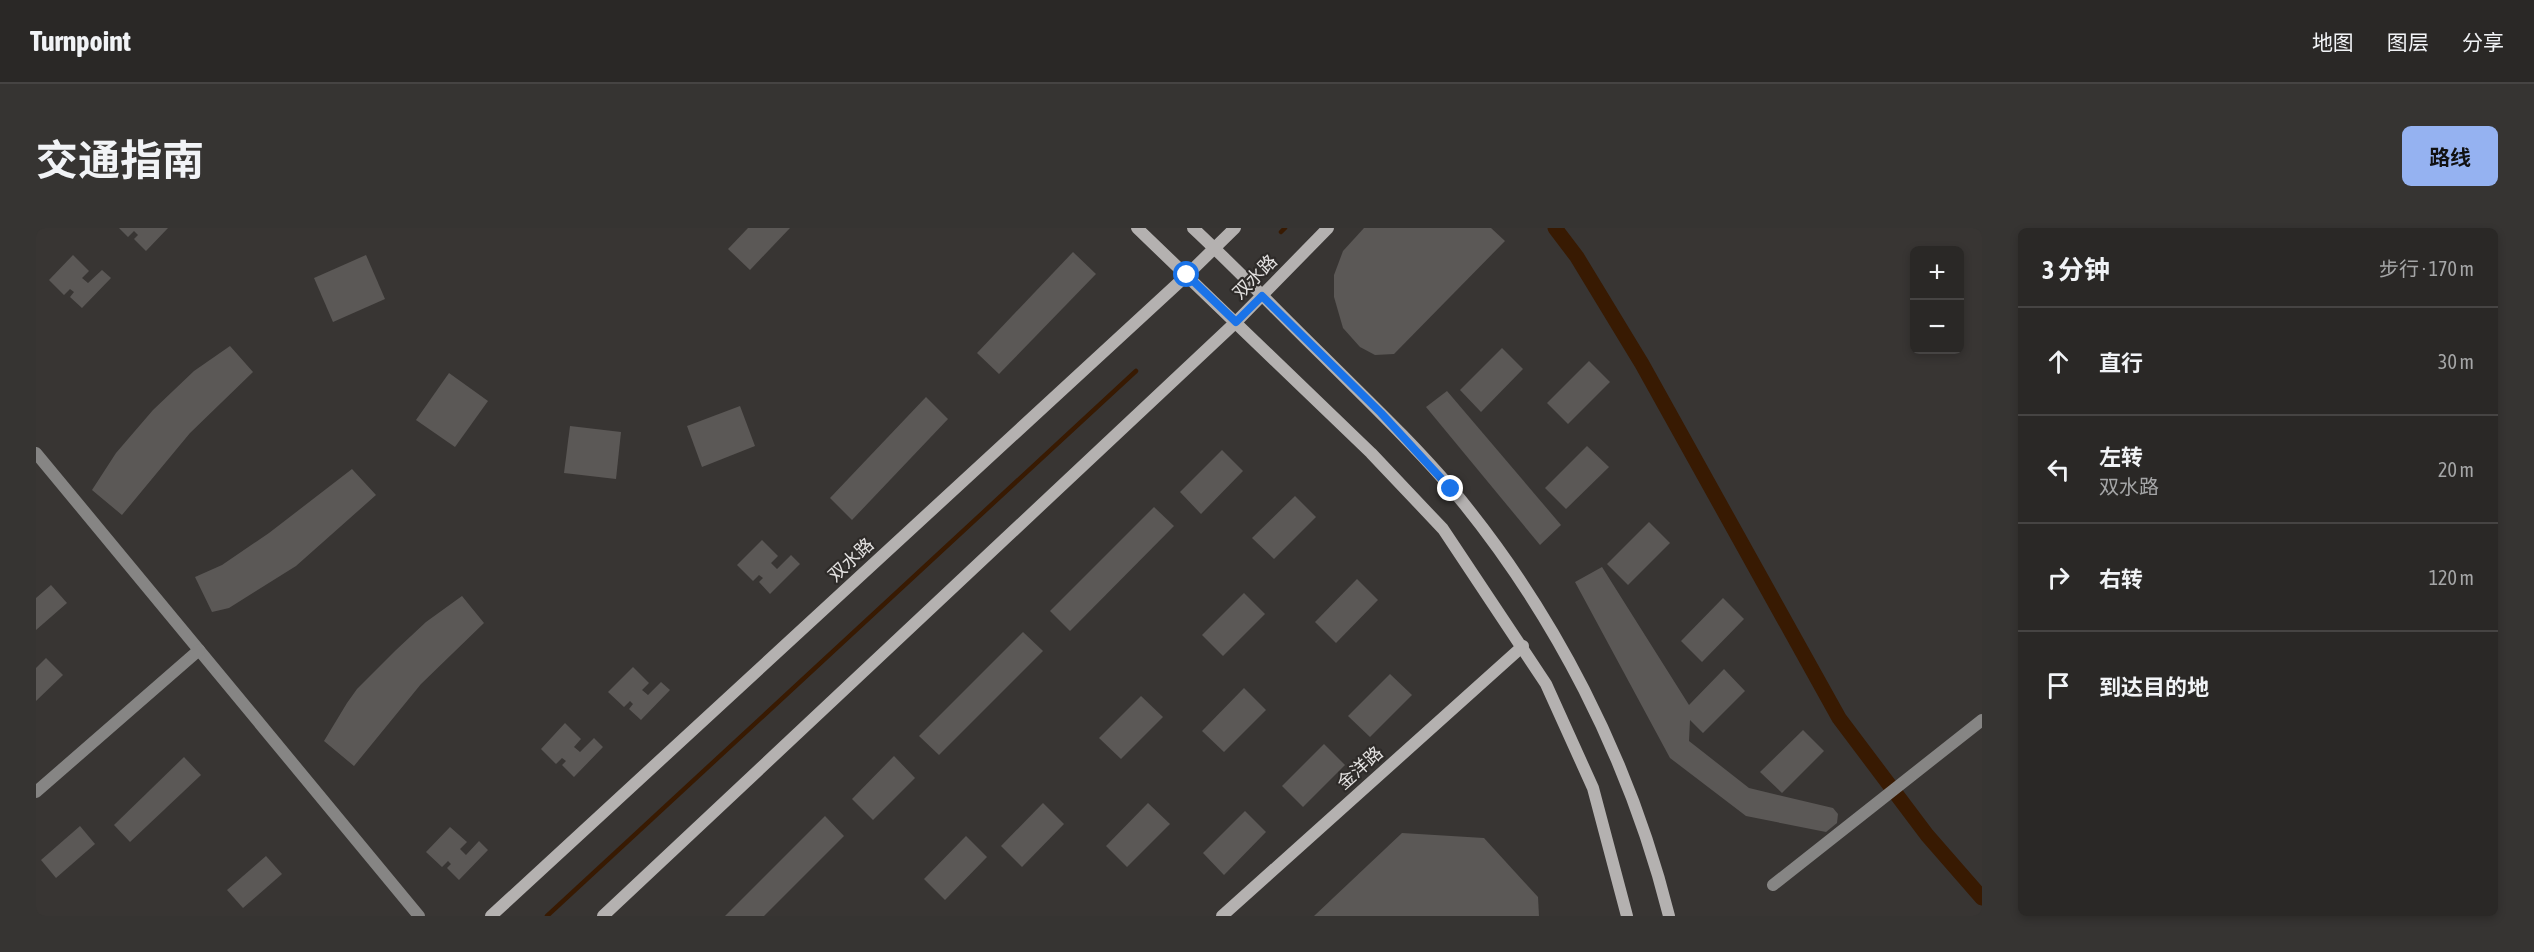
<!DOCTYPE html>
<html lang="zh">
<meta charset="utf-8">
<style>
:root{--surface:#2a2826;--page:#363432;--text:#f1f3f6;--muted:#a5a6a7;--line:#464443;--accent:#95b2f1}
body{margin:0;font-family:"Asap Condensed","Noto Sans SC",sans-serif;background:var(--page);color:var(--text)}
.controls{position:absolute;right:18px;top:18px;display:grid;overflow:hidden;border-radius:9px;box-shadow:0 3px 9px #0003}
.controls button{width:54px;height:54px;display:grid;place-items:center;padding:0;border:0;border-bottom:2px solid var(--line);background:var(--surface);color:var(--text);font:30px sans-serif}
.stop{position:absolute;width:18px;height:18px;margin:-14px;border:4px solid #1a73e8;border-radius:50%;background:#fff}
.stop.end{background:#1a73e8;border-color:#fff;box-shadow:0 2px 6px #0008}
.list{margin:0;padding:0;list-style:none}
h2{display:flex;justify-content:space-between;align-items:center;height:78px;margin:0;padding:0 24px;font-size:26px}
h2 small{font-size:20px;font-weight:400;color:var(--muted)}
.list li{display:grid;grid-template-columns:39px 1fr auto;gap:18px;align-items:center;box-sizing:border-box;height:108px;padding:0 24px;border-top:2px solid var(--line)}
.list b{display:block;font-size:22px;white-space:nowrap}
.list p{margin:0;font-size:20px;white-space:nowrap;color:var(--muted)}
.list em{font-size:20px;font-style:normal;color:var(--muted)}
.icon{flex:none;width:33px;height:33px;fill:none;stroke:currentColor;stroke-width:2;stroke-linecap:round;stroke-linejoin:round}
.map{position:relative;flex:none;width:1946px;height:688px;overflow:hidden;border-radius:9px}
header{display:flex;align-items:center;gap:36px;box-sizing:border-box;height:84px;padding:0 30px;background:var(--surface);border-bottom:2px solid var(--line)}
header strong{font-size:28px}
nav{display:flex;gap:33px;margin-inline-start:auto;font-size:21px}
.intro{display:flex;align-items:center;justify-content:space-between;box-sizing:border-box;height:144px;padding:0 36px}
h1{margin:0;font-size:42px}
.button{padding:15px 27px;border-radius:9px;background:var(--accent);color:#111;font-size:21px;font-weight:700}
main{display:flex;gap:36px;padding:0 36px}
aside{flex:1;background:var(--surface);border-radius:9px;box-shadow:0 3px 9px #0003}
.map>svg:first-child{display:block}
</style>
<header>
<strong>Turnpoint</strong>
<nav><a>地图</a><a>图层</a><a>分享</a></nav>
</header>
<div class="intro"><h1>交通指南</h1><a class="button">路线</a></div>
<main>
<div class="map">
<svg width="1946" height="688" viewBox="0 0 1946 688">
<rect width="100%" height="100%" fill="#383533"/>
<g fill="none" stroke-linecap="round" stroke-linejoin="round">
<g stroke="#381a02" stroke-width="4.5">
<path d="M1245,4L1249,0"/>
<path d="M511,688L1100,143"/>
</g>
<path stroke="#381a02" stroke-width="15" d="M1519,0L1541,29L1606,136L1803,490L1891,607L1946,670"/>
</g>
<g fill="#5b5856">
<path d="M83,0H132L110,23L98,11L102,7L98,3L92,9Z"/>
<path d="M712,0H754L714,42L692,21Z"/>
<path d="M1328,0H1455L1469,13L1358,126L1339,127L1324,119L1307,100L1298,69V47L1307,23Z"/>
<path d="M1037,24L1060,46L963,146L941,125Z"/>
<path d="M37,27L53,43L46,50L52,55L66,42L75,50L46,80L34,69L38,64L34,61L28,67L13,52Z"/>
<path d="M330,27L349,71L297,94L278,50Z"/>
<path d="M194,118L217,144L154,205L86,287L56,262L80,225L117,182L158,143Z"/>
<path d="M1466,120L1487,141L1445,184L1424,162Z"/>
<path d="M1553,133L1574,154L1532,196L1511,175Z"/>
<path d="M413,145L452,173L419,219L380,192Z"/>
<path d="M1411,163L1525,297L1504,317L1390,179Z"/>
<path d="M890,169L912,191L816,292L794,270Z"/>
<path d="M704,178L719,218L666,239L651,198Z"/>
<path d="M534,198L585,204L580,251L528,245Z"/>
<path d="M1551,218L1573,239L1530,281L1509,260Z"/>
<path d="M1186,222L1207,243L1165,286L1144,264Z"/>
<path d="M316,241L340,267L260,338L193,380L176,384L159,349L186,337L233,305Z"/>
<path d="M1259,268L1280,289L1238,331L1216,310Z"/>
<path d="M1118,279L1138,298L1034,403L1014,383Z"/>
<path d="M1613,294L1634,315L1592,357L1571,336Z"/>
<path d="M726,312L742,328L735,335L741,341L755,327L764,336L734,366L723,354L727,350L723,347L717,353L701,337Z"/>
<path d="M1566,339L1653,477L1688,441L1709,463L1667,505L1654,492L1653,513L1713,560L1797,580L1802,586L1801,595L1790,604L1710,588L1634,530L1539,354Z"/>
<path d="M1321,351L1342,372L1300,415L1279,394Z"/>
<path d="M15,357L31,375L0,402V370Z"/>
<path d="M1208,365L1229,386L1187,428L1166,407Z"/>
<path d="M426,368L448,395L385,456L318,538L288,513L311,475L321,461L360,422L390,394Z"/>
<path d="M1687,370L1708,391L1666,434L1645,413Z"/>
<path d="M987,404L1007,423L903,527L883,508Z"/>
<path d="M10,430L27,447L0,473V440Z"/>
<path d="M597,439L613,455L606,462L612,467L625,454L634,462L605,492L593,481L597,476L594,473L588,479L572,464Z"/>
<path d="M1354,446L1376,467L1334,509L1312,488Z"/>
<path d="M1208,460L1230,482L1188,524L1166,503Z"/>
<path d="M1105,468L1127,489L1085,531L1063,510Z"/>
<path d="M529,495L545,511L538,519L544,524L558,510L567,519L538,549L526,537L530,533L526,530L520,536L505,521Z"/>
<path d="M1767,502L1788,523L1746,565L1724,544Z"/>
<path d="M1288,516L1309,537L1267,579L1246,558Z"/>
<path d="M858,528L879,550L837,592L816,571Z"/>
<path d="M148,529L165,547L94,614L78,597Z"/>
<path d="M1007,575L1028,596L986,639L965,618Z"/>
<path d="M1112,575L1134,596L1091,639L1070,618Z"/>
<path d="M1209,583L1230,604L1188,647L1167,625Z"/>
<path d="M789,588L808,608L728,688H689Z"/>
<path d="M44,598L59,616L20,650L5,632Z"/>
<path d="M414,599L431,614L424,621L430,627L443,613L452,622L423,652L411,640L415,636L412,633L406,639L390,624Z"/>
<path d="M1366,605L1448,610L1502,669L1503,688H1278Z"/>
<path d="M930,608L951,629L909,672L888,651Z"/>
<path d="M230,628L246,646L207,680L191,662Z"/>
</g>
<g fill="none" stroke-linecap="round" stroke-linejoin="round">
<g stroke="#868584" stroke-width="12">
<path d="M0,225L383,688"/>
<path d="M0,564L163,422"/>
<path d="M1737,657L1946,492"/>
</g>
<g stroke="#b4b1b0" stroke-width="12">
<path d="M1101,0L1335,225L1407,301L1510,456L1557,560L1591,688"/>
<path d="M1157,0C1201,41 1243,85 1286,127C1329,170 1375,213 1415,260C1518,383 1594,532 1633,688"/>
<path d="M455,688L1151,47L1199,0"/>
<path d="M567,688L1200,94L1292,0"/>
<path d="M1186,688L1487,418"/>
</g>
</g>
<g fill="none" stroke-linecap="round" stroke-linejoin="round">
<path stroke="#1a73e8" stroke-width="8" d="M1151,47L1200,94L1226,68L1345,185L1415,261"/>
</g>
<g text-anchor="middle" stroke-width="4.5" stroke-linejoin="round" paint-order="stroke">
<g font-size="18" fill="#e3e1e0" stroke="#2e2b29">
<text transform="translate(1219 49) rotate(-45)" y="6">双水路</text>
<text transform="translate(815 332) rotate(-43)" y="6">双水路</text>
<text transform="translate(1324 540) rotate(-42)" y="6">金洋路</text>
</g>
</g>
</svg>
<div class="controls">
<button>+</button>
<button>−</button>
</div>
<div class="stop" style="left:1151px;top:47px"></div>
<div class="stop end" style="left:1415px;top:261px"></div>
</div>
<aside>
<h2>3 分钟<small>步行 · 170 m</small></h2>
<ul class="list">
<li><svg class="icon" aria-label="ahead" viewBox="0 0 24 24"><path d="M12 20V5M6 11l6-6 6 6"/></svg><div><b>直行</b></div><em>30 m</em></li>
<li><svg class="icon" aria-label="left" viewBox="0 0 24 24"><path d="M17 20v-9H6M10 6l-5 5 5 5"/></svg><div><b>左转</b><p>双水路</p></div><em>20 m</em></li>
<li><svg class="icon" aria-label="right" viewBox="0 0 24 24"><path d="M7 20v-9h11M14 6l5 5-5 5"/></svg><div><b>右转</b></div><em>120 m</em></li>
<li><svg class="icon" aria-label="arrive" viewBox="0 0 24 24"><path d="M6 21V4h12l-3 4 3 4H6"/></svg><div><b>到达目的地</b></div></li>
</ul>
</aside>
</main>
